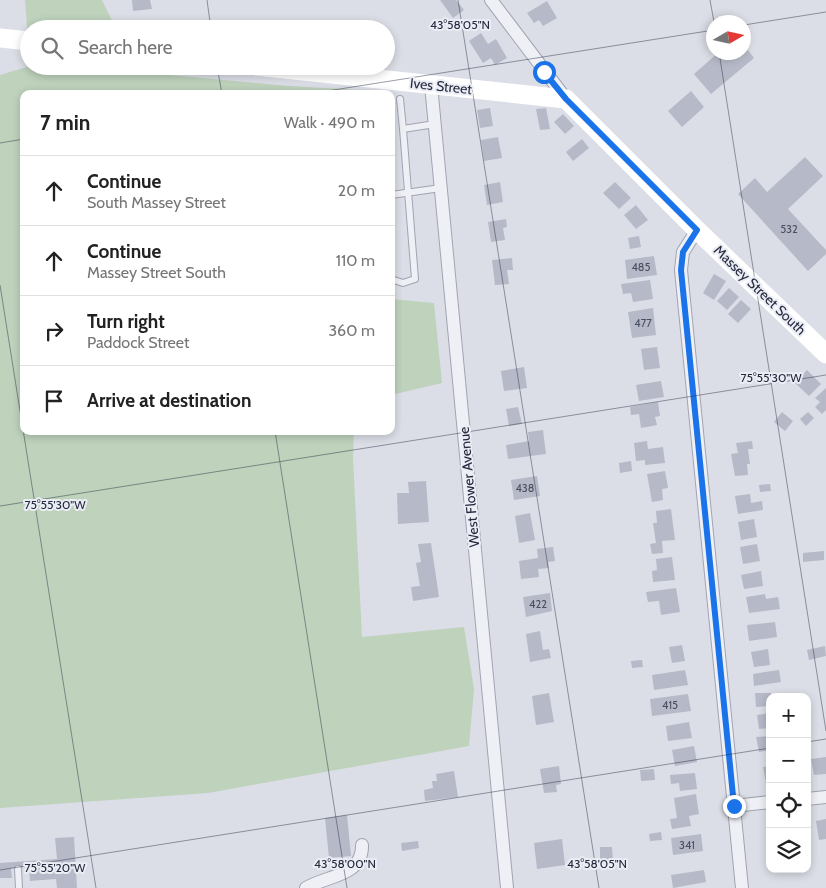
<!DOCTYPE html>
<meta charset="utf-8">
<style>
:root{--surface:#fff;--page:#f6f6f6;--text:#222;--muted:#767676;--line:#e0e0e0}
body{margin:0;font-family:Cabin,sans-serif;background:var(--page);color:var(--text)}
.controls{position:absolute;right:15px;bottom:15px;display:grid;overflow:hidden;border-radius:10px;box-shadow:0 2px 8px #0003}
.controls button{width:45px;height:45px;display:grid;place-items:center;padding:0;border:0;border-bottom:1px solid var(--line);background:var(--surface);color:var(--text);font:25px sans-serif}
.compass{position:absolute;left:706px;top:15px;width:45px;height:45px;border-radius:50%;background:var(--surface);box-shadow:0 2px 8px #0003;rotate:81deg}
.stop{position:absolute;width:15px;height:15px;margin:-11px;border:4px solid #1a73e8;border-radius:50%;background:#fff}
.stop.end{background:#1a73e8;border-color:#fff;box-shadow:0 1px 5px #0008}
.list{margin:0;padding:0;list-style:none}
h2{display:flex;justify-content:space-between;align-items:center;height:65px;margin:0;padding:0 20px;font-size:21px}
h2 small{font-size:16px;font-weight:400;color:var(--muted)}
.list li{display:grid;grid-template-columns:32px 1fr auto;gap:15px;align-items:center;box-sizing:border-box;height:70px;padding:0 20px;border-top:1px solid var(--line)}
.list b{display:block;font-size:19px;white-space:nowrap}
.list p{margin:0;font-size:16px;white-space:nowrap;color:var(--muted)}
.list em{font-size:16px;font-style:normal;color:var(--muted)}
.icon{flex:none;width:28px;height:28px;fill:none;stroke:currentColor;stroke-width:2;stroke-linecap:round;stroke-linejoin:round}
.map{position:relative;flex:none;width:826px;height:888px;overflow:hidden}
.search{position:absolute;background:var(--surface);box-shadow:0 2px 8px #0003;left:20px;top:20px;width:375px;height:55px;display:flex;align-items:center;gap:12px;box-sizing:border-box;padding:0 18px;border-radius:28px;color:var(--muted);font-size:19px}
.panel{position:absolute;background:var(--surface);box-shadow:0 2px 8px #0003;left:20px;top:90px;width:375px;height:345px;border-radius:10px}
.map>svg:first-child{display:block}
</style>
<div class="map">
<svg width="826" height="888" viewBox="0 0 826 888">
<rect width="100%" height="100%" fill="#dcdee7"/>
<g fill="#bed2bc">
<path d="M25,0H102L116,29H29V53Z"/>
<path d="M30,66H134L137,72L290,86L376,91V94H24V431H354L353,458L362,637L464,627L474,689L469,746L208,793L0,808V75Z"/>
<path d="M391,299L434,303L442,383L391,395Z"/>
</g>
<g fill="#b6b9c7">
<path d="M132,0H150L152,9L133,11Z"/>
<path d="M440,0H456L464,10L453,18Z"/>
<path d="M547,1L557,18L543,26L539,20L534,23L527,13Z"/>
<path d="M270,22L288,24V29H269Z"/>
<path d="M481,33L488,44L496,39L507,58L495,65L491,58L483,63L469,41Z"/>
<path d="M744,45L754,58L711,94L694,74L719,52H744Z"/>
<path d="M691,91L704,107L682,127L668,111Z"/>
<path d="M490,108L493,126L480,128L477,110Z"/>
<path d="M546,108L550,129L540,130L536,109Z"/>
<path d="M563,114L574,126L565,134L554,122Z"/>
<path d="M498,137L502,158L484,161L481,140Z"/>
<path d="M582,139L589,148L573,161L566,152Z"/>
<path d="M805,157L823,176L788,209L826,250V254L808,271L738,194L755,178L767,192Z"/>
<path d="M500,182L503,202L487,205L484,185Z"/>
<path d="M615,182L631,198L619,209L603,193Z"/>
<path d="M636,205L648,220L636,229L624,215Z"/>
<path d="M506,219L507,227L503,228L505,240L491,242L488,222Z"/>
<path d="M639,236L641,247L630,249L628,238Z"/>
<path d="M654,256L657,275L627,279L625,260Z"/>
<path d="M512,258L513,270H507L509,284L495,285L492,260Z"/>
<path d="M714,274L726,281L714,300L703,293Z"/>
<path d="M650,280L653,299L633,302L631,293L623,294L621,284Z"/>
<path d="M729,288L739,297L727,310L717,301Z"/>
<path d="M741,300L751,309L738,323L728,314Z"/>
<path d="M653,308L656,335L632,338L628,312Z"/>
<path d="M657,347L660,368L644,370L641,349Z"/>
<path d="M524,367L527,388L504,391L501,371Z"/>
<path d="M807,370L821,384L809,396L795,383Z"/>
<path d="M771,372L775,380L768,384L763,376Z"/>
<path d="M661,381L664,397L639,401L636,385Z"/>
<path d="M826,388V410L822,414L815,407L820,402L815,398Z"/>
<path d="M658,402L660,416L655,417L657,425L641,428L639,414L631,415L630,407Z"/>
<path d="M518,407L522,424L509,426L506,409Z"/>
<path d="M782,412L793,421L785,431L774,422Z"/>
<path d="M808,412L814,418L806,426L800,419Z"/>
<path d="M543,430L546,454L508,459L506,445L529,441L528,432Z"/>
<path d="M647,441L648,449L663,447L665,463L645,465V460L636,461L634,443Z"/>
<path d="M752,441L753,449H748L750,464H747L748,475L735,476L731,454L738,453L736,443Z"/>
<path d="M631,461L632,471L620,473L619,463Z"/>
<path d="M665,471L668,488L662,489L663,500L652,502L647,474Z"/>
<path d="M537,476L540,496L514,500L511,480Z"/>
<path d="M426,481L429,522L398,524L397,493H409L408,482Z"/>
<path d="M770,484L771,491L760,492L759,485Z"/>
<path d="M750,494L751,503L762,501L763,510L738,514L735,496Z"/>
<path d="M671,509L675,540L662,541L663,553L652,554L650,544L656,543L653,523H657L656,511Z"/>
<path d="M530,513L535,540L519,543L515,516Z"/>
<path d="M754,519L757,537L741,540L738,522Z"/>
<path d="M431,543L439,597L413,601L411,587L420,586L416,563L421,562L418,544Z"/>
<path d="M757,544L760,561L743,564L740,547Z"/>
<path d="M553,547L555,561L548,562L549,568L538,569L539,577L521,579L519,561L538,558L537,549Z"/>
<path d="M824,551V560L803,562V553Z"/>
<path d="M672,557L675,580L653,582L652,571L657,570L656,559Z"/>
<path d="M761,571L763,586L744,589L741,575Z"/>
<path d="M676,588L680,612L661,615L659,601L648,602L646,592Z"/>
<path d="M550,593L552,611L526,617L523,597Z"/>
<path d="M765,594L766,599L778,597L780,609L749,613L746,597Z"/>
<path d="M775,622L777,637L749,641L747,625Z"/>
<path d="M540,631L543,650L549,649L551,658L530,662L526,634Z"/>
<path d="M682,645L685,661L672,663L669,647Z"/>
<path d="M825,646L826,656L809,660L807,650Z"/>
<path d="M768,649L770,665L754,667L751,652Z"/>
<path d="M642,660L643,667L632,668L631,661Z"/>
<path d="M685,670L688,685L654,690L652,675Z"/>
<path d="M779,670L781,682L754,686L753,674Z"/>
<path d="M549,693L554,722L536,725L532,696Z"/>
<path d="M755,693H771L770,706L756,707Z"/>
<path d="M688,694L691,711L652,716L650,699Z"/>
<path d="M770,713V728L759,729L757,715Z"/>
<path d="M689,722L692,738L668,741L666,726Z"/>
<path d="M770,736V750L759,752L756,737Z"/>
<path d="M694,746L697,762L675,766L672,750Z"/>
<path d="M826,757V774L814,775L811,759Z"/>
<path d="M559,766L561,784L556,785L557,792L544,793L540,769Z"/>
<path d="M770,766V783H766L763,767Z"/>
<path d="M654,769L655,780L641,781L640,770Z"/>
<path d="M454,771L458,797L425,801L424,790L433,788L432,781H437L436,774Z"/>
<path d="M695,773L697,789L680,791L679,783L671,784L670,775Z"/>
<path d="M696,794L699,814L689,816L691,826L672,829L670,819L677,818L674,798Z"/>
<path d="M347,815L351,856L329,858L325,818Z"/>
<path d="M826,819V839L819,840L816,821Z"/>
<path d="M661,832L662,840L650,841L649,834Z"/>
<path d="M701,834L703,851L673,855L671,838Z"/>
<path d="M74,837L77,888H57L56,879L30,881L29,867L11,868L12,878H0V863L57,859L55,838Z"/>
<path d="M562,839L565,865L537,869L534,843Z"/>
<path d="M418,841L419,848L402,851L401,843Z"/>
<path d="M600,847H612L613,861H600Z"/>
<path d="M704,870L706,882L673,888L671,875Z"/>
</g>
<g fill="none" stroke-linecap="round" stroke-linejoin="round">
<defs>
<g id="lane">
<path d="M400,99L403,129"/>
<path d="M391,195L441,188"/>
<path d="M391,279L403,283L415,279L403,129L435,124"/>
<path d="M18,869L19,888"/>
</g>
<g id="street">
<path d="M491,0L566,99"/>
<path d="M431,85L507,888"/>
<path d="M697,230L683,252L681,270L742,888"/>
<path d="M807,799L826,797"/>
<path d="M734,806L770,802"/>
<path d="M306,888C328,875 363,876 362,845"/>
</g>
</defs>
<use href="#lane" stroke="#a1a4b1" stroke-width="8"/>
<use href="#street" stroke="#a1a4b1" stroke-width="14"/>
<use href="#lane" stroke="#eef0f5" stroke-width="6"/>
<use href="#street" stroke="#eef0f5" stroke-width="12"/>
<g stroke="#fff" stroke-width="19">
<path d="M0,38L29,41"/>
<path d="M256,66L566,99L697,230L826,354"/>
</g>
</g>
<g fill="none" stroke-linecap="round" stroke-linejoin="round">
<path stroke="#1a73e8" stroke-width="6" d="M544,72L566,99L697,230L683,252L681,270L734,806"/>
</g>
<path fill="none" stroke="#252a3e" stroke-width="1" stroke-opacity="0.45" d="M207,0L211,29M458,0L599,888M710,0L714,22M744,25L826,12M719,52L826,731M217,66L222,94M308,94L714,30M0,143L24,139M0,285L96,888M275,431L347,888M0,506L826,375M807,742L826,739M0,870L770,748"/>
<g text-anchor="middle" stroke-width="4" stroke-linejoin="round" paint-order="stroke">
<g font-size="11" fill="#494e60">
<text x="789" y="233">532</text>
<text x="641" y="271">485</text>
<text x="643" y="327">477</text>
<text x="525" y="492">438</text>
<text x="538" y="608">422</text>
<text x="670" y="709">415</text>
<text x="687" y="849">341</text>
</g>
<g font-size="14" fill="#252a3e" stroke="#ebedf5">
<text transform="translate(441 86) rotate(6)" y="5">Ives Street</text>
<text transform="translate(760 290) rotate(44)" y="5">Massey Street South</text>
<text transform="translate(469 487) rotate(-95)" y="5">West Flower Avenue</text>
</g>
</g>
<g font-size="12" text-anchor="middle" fill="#252a3e" stroke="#ebedf5" stroke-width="4" stroke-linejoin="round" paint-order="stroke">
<text x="460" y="29">43°58'05"N</text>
<text x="771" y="382">75°55'30"W</text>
<text x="55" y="509">75°55'30"W</text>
<text x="345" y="868">43°58'00"N</text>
<text x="597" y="868">43°58'05"N</text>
<text x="55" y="872">75°55'20"W</text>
</g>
</svg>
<div class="controls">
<button>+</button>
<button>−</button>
<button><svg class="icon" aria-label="locate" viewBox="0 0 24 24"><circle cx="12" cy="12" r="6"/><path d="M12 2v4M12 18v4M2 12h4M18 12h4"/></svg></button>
<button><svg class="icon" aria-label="layers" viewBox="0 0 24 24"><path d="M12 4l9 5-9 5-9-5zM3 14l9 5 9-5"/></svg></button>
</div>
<svg class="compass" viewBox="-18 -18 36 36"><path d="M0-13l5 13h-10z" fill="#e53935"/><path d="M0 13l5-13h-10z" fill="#767676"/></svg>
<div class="stop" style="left:544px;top:72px"></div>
<div class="stop end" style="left:734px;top:806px"></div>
<div class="search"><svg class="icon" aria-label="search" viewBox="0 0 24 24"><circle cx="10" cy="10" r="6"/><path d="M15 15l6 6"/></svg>Search here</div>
<section class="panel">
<h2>7 min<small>Walk · 490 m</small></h2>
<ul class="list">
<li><svg class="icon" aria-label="ahead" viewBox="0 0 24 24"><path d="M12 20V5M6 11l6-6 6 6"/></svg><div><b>Continue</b><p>South Massey Street</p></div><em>20 m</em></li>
<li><svg class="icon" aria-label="ahead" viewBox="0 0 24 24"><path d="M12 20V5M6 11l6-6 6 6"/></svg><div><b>Continue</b><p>Massey Street South</p></div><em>110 m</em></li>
<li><svg class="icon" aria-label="right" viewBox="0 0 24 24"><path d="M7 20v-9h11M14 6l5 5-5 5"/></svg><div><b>Turn right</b><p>Paddock Street</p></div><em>360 m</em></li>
<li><svg class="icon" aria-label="arrive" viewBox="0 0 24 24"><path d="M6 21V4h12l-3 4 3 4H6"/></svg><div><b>Arrive at destination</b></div></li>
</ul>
</section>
</div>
